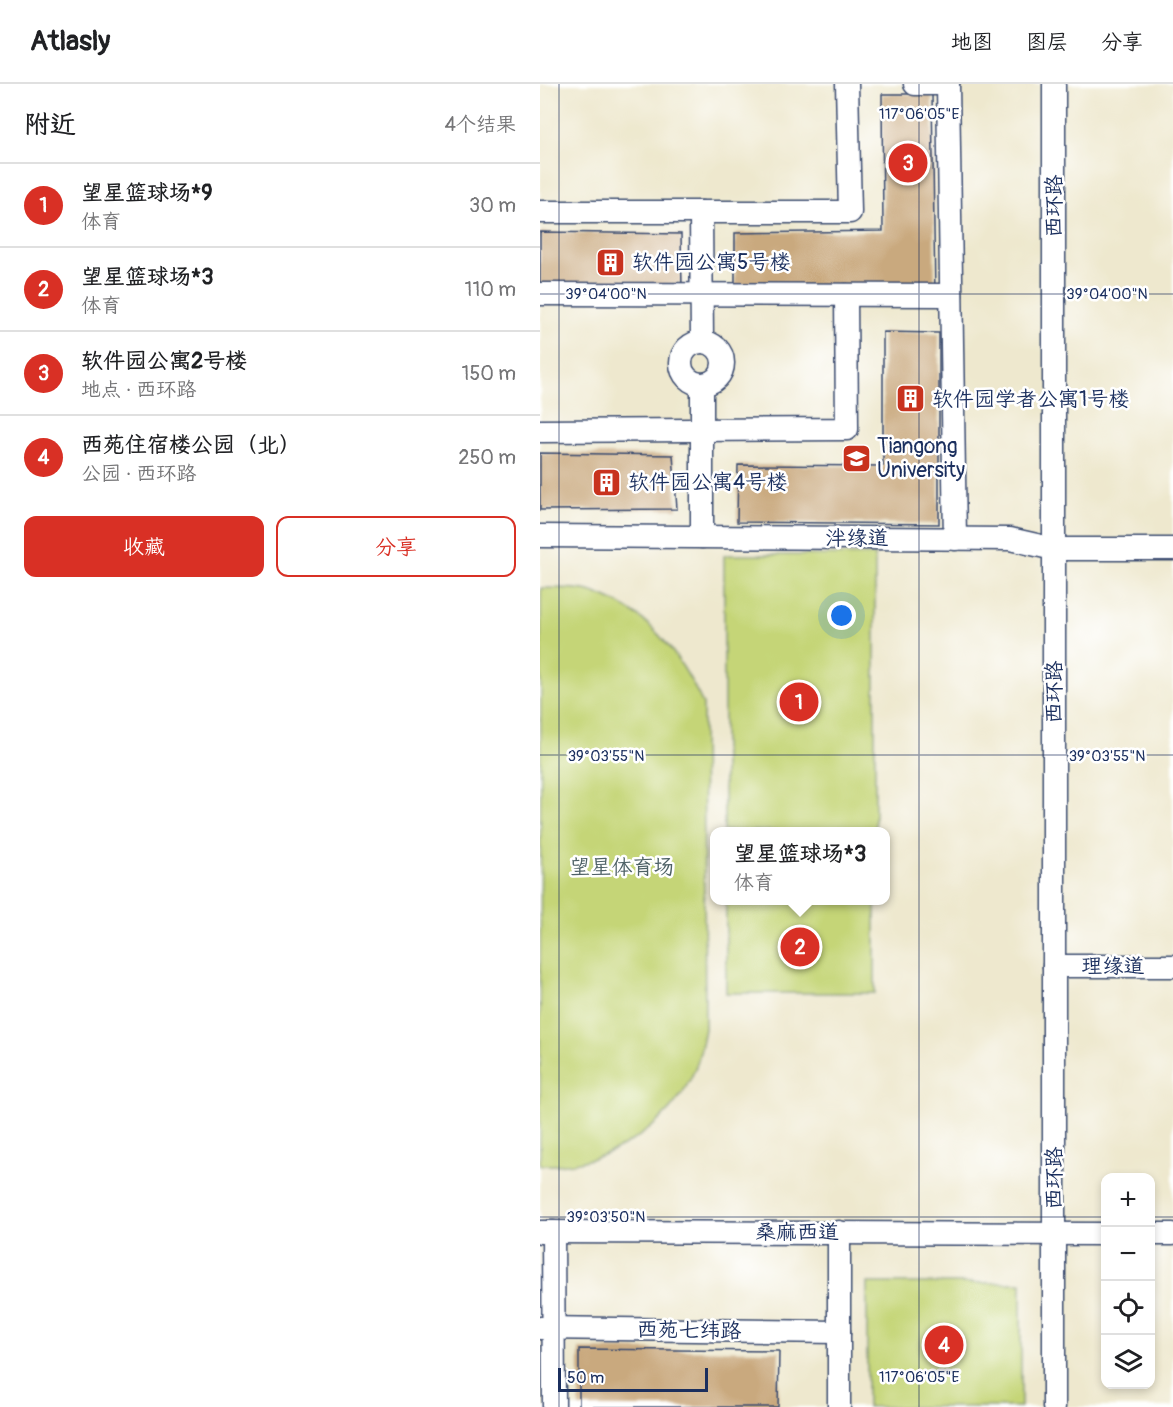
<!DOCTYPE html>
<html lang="zh">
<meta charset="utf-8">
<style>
:root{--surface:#fff;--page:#f6f6f6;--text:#202124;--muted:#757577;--line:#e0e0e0;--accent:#d93025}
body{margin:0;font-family:Pangolin,"LXGW WenKai TC",sans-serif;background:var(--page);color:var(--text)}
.controls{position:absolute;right:18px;bottom:18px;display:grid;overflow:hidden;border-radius:12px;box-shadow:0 3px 9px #0003}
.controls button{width:54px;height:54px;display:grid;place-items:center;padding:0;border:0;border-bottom:2px solid var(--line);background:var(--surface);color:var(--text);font:30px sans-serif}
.scale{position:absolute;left:18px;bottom:15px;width:150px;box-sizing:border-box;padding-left:6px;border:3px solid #1b2f5e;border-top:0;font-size:16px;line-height:21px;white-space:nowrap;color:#1b2f5e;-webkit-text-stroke:4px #fff;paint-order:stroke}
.you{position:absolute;left:302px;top:532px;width:21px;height:21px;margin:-15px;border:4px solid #fff;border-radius:50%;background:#1a73e8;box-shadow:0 0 0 9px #1a73e833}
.badge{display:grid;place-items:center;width:39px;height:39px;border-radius:50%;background:var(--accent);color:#fff;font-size:20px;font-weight:700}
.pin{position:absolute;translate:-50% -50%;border:3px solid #fff;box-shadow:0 2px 6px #0006}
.popup{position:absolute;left:170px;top:743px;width:180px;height:78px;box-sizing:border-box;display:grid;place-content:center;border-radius:12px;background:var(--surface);filter:drop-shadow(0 2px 4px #0005);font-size:20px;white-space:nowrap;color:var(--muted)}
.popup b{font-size:22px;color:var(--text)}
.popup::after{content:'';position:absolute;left:50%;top:100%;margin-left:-12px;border:12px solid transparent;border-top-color:var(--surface)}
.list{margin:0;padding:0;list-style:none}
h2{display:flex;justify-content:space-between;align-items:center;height:78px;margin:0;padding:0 24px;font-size:26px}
h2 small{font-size:20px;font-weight:400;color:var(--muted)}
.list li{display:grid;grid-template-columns:39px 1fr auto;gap:18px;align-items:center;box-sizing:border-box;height:84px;padding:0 24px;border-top:2px solid var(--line)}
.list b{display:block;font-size:22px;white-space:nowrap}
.list p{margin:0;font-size:20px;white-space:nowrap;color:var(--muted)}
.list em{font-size:20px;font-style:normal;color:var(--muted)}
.actions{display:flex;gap:12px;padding:18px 24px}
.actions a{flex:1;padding:14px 0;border:2px solid var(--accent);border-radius:12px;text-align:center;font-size:21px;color:var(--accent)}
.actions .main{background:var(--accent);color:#fff}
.icon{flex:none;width:33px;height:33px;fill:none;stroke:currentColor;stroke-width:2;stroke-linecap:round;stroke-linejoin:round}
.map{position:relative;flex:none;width:633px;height:1323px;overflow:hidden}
header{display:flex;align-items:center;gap:36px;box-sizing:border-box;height:84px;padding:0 30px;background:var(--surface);border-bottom:2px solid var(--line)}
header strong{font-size:28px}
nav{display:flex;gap:33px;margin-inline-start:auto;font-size:21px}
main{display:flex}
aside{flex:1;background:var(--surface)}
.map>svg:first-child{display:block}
</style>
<header>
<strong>Atlasly</strong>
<nav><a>地图</a><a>图层</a><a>分享</a></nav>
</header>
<main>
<aside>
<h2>附近<small>4个结果</small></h2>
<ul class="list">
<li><span class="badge">1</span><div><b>望星篮球场*9</b><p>体育</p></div><em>30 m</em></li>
<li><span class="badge">2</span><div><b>望星篮球场*3</b><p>体育</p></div><em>110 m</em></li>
<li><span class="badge">3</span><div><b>软件园公寓2号楼</b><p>地点 · 西环路</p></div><em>150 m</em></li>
<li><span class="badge">4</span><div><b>西苑住宿楼公园（北）</b><p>公园 · 西环路</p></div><em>250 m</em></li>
</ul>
<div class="actions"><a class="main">收藏</a><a>分享</a></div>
</aside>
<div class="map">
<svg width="633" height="1323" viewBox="0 0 633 1323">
<rect width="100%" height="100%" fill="#fff"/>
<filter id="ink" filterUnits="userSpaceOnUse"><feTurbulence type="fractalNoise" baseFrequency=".0167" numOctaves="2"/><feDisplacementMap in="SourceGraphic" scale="12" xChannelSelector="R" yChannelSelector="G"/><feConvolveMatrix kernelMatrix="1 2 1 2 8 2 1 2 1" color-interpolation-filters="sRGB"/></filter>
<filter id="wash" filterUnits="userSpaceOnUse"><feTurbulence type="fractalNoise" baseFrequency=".008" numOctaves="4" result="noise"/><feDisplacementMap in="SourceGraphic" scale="24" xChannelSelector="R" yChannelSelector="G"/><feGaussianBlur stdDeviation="1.35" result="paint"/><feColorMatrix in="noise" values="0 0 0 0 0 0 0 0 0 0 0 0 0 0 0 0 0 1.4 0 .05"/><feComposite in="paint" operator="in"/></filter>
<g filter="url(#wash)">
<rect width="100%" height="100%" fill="#eee8ce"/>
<g fill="#c5d577" stroke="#70826a" stroke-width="1.5">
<rect x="184" y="471" width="151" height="276"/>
<path d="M1,504C17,505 37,503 52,508C110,528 138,568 163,620L165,945C162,958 160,973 155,985C130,1045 64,1084 0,1081Z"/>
<rect x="186" y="817" width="149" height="92"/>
<rect x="327" y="1199" width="154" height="124"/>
</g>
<g id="blocks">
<g fill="#c9a97e">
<path d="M342,10H392L395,211L195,207V149L343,147Z"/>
<path d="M0,148L141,150L142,207H0Z"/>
<path d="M343,248L399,249V440L197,438L198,381L343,382Z"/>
<path d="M0,369L133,371L137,425L0,426Z"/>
<path d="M39,1265L239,1267L238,1323H39Z"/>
</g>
</g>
</g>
<g filter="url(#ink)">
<use href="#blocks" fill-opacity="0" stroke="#3b4b6f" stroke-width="1.5"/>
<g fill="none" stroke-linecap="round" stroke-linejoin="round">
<defs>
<g id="minor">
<path d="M375,0H408"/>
<path d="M408,0L415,455"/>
<path d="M514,0V1323"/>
<path d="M0,128H161L162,258"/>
<path d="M161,128H310L307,0"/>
<path d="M0,210L411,211"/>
<circle cx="162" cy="279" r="21"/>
<path d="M162,300V453"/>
<path d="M0,347L307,345L306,211"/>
<path d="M0,452L470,455L514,465H633"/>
<path d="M514,882H633"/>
<path d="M0,1148L566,1150"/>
<path d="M13,1148L14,1323"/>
<path d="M299,1148V1323"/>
<path d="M610,1150H633"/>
<path d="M0,1244L299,1248"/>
</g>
</defs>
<use href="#minor" stroke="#3b4b6f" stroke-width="25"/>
<use href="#minor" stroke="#fff" stroke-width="22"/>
</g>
</g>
<path fill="none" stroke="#1b2f5e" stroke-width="1.5" stroke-opacity="0.45" d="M19,0V1323M379,0V1323M0,210H633M0,671H633M0,1133H566M610,1133H633"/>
<defs>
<symbol id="building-square" viewBox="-11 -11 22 22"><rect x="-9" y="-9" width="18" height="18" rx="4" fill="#c8321e" stroke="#fff"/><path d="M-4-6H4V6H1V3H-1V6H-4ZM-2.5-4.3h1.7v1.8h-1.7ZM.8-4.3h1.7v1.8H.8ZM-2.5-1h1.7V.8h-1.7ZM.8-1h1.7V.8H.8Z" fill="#fff"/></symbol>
<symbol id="university-square" viewBox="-11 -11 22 22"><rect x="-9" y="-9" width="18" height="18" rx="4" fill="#c8321e" stroke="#fff"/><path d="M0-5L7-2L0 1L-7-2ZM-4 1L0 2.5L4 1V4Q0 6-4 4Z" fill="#fff"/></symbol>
</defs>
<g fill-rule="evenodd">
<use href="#building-square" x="54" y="162" width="33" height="33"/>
<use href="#building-square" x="354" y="298" width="33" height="33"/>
<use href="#university-square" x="300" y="358" width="33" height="33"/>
<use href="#building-square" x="50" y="382" width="33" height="33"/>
</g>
<g text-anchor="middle" stroke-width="5" stroke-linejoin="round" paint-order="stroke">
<g font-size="21" fill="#1b2f5e" stroke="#fff">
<text transform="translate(514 122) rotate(-90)" y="7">西环路</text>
<text x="317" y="461">泮缘道</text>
<text transform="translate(514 608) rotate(-90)" y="7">西环路</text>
<text x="573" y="889">理缘道</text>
<text transform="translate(514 1094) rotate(-90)" y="7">西环路</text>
<text x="257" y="1155">桑麻西道</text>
<text transform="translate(149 1246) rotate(1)" y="7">西苑七纬路</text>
</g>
<g font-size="21" fill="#1b2f5e" stroke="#fff" text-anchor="start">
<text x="92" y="185">软件园公寓5号楼</text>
<text x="392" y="322">软件园学者公寓1号楼</text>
<text x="337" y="369">Tiangong<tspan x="337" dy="24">University</tspan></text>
<text x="88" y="405">软件园公寓4号楼</text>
</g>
<g font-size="21" fill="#4e6166" stroke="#fff">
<text x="82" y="790">望星体育场</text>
</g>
</g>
<g font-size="15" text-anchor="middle" fill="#1b2f5e" stroke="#fff" stroke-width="5" stroke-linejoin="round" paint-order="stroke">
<text x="379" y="35">117°06'05"E</text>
<text x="66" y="215">39°04'00"N</text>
<text x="567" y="215">39°04'00"N</text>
<text x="66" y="677">39°03'55"N</text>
<text x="567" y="677">39°03'55"N</text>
<text x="66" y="1138">39°03'50"N</text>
<text x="379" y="1298">117°06'05"E</text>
</g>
</svg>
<div class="controls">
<button>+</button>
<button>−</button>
<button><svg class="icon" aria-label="locate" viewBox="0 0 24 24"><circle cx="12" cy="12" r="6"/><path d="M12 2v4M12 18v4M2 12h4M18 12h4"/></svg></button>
<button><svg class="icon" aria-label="layers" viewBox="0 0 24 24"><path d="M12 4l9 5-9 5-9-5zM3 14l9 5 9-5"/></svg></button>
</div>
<div class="scale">50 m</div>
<div class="you"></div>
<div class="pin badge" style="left:259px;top:618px">1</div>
<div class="pin badge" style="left:260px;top:863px">2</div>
<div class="popup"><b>望星篮球场*3</b>体育</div>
<div class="pin badge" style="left:368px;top:79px">3</div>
<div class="pin badge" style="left:404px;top:1261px">4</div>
</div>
</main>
